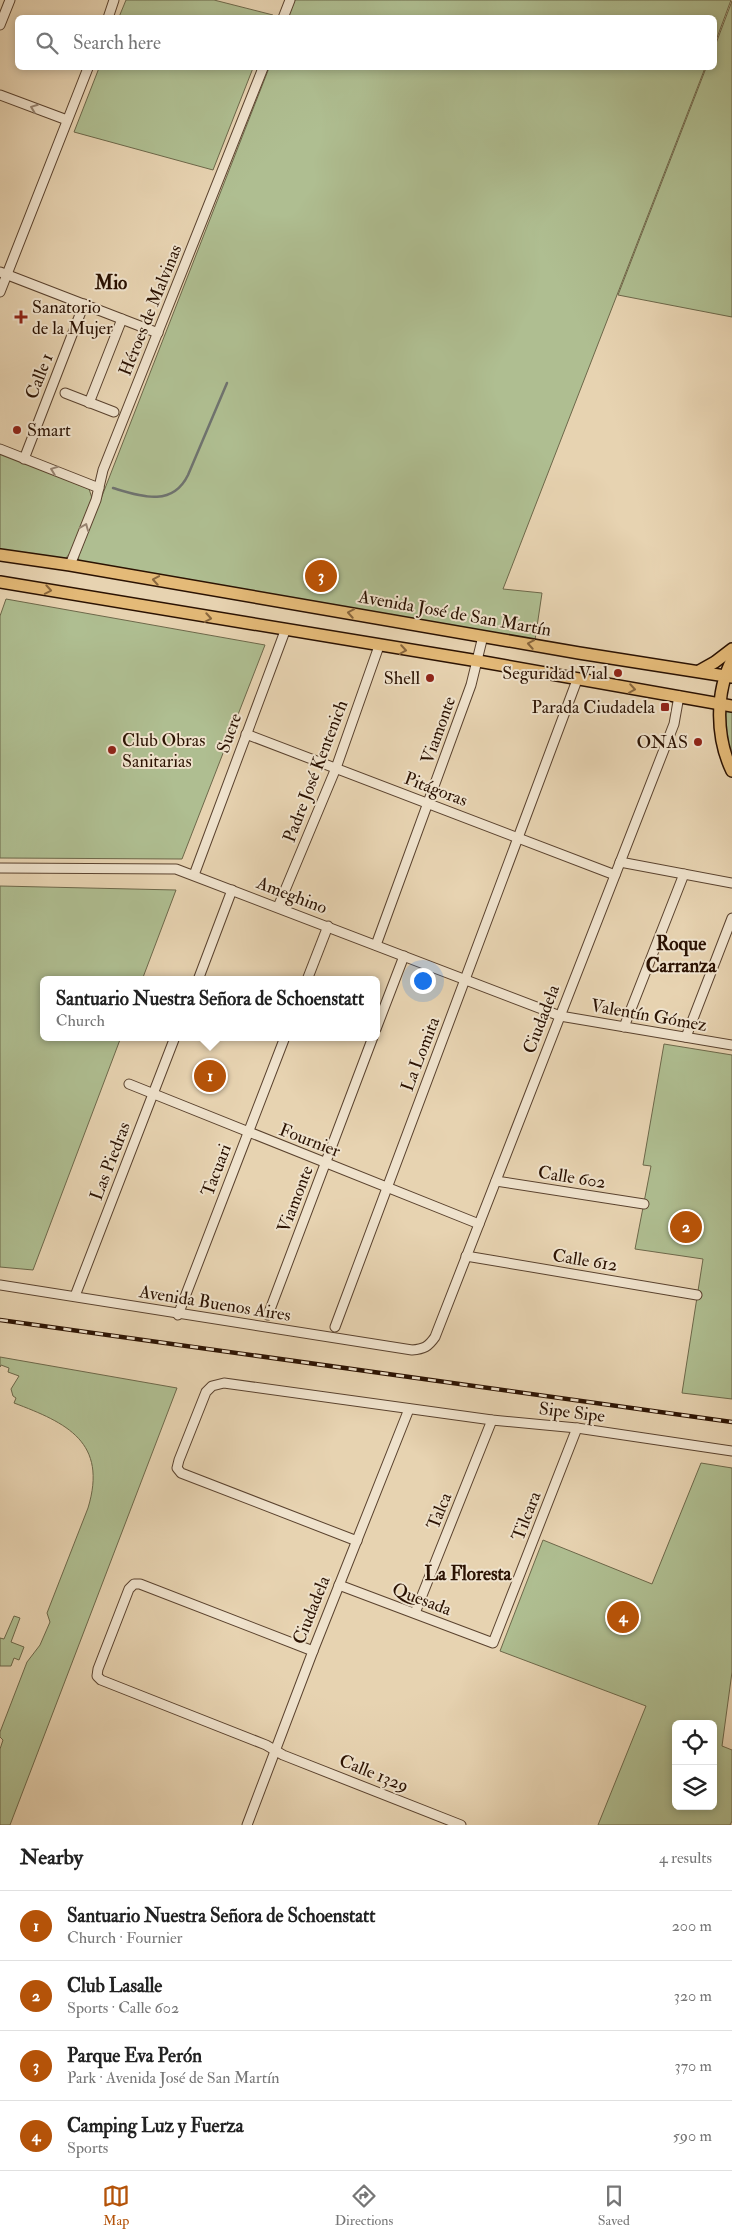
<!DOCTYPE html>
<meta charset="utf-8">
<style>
:root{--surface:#fff;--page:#f6f6f6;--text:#222;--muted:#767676;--line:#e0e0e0;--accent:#b45309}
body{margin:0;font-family:"IM FELL Double Pica",serif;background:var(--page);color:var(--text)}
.controls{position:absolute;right:15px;bottom:15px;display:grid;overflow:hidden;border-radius:8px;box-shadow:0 2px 8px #0003}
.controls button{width:45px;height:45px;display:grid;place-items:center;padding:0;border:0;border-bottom:1px solid var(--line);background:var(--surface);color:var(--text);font:25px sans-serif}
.you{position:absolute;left:422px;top:980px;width:18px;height:18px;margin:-12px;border:4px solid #fff;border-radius:50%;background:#1a73e8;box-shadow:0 0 0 8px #1a73e833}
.badge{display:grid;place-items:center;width:32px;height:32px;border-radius:50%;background:var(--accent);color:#fff;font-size:16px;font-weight:700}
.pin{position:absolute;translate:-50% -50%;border:2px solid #fff;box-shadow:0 1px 5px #0006}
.popup{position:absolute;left:40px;top:976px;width:340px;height:65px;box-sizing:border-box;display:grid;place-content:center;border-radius:8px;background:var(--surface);filter:drop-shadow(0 1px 4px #0005);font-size:16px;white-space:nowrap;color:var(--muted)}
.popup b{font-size:19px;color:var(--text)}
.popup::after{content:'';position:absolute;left:50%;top:100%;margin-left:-10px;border:10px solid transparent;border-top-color:var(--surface)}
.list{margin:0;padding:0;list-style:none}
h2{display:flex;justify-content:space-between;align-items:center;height:65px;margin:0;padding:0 20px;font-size:21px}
h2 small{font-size:16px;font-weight:400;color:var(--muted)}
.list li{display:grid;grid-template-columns:32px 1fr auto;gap:15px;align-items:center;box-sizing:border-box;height:70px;padding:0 20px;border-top:1px solid var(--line)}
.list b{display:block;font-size:19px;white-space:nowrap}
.list p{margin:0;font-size:16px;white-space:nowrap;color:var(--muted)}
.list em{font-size:16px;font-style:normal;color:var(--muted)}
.icon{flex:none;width:28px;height:28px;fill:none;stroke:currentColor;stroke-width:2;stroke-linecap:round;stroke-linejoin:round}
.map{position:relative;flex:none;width:732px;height:1825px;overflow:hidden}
.search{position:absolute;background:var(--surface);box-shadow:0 2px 8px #0003;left:15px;right:15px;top:15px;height:55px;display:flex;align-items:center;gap:12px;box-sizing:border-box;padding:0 18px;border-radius:8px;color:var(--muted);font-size:19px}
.sheet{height:345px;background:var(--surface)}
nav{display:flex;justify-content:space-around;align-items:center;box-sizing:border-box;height:70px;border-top:1px solid var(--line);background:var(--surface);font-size:14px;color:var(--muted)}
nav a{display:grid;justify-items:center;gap:2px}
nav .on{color:var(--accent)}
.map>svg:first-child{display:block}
</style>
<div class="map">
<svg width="732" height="1825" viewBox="0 0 732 1825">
<rect width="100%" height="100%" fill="#e7d3b1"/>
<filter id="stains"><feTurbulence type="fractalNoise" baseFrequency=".004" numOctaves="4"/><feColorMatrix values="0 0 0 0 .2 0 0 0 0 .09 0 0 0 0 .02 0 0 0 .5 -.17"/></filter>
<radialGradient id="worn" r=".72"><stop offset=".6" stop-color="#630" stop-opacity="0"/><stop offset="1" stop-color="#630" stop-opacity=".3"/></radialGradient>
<g fill="#afbe91" stroke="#6d684a" fill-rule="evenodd">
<path d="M126,0H214L273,15L272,18L119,17Z"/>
<path d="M295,0H731L715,43L714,18L288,17Z"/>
<path d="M732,1V317L618,295L706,68H714L715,46Z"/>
<path d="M99,68H253L213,170L74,132Z"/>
<path d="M269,68H705L503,589L542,593L535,640L78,561L79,555Z"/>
<path d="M0,453L89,489L92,498L71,552L65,559L0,550Z"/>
<path d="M6,599L265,645L182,859L0,858V616Z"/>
<path d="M720,704L732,706V771Z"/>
<path d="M0,886L176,890L142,980H44V1037H121L33,1270L0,1267Z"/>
<path d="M664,1044L732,1055V1399L682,1393L703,1259L635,1249L651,1166L643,1165Z"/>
<path d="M0,1357L177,1388L10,1825H0V1749L3,1740L0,1737V1732L27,1662L40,1645L50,1622L47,1613L88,1508C108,1442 67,1423 14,1403L16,1398L13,1396L11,1389L19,1376L8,1372L9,1368L1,1365L0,1367Z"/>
<path d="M701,1463L732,1468V1672L722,1746L732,1750V1821L730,1825H598L646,1706L500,1651L543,1540L652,1584ZM676,1724H713V1806H676Z"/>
<path d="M14,1616L20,1618L11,1642L24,1647L19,1660L14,1658L11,1666H0V1638L4,1639Z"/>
</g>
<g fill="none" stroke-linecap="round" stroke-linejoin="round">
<path stroke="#6f736f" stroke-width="2.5" d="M113,488C140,496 172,508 188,475L227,383"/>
<defs>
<g id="minor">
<path d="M108,18L114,0"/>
<path d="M283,18L290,0"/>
<path d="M0,25L10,0"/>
<path d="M0,95L67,120"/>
<path d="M0,272L158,333"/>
<path d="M0,292L88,68"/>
<path d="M65,393L114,412"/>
<path d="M89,403L122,319"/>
<path d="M0,449L99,488"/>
<path d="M24,459L84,304"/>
<path d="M70,565L96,500L103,470L263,68"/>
<path d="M246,734L615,875"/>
<path d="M620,862L732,883"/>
<path d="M0,868L176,869L560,1016L732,1045"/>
<path d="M194,875L285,631"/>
<path d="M278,907L336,768L379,646"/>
<path d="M376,945L471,685L483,636"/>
<path d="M198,980L232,890"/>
<path d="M307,980L328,926"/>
<path d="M624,1027L684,874"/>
<path d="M376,1029L404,956"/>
<path d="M686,1037L732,918"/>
<path d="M129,1084L479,1224"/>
<path d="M496,1181L644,1204"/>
<path d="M466,1256L697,1295"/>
<path d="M0,1285L412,1350C424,1349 428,1347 435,1337L674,724L679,696"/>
<path d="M75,1296L175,1037"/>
<path d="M178,1315L285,1037"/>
<path d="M268,1315L373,1037"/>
<path d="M335,1327L577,680"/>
<path d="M357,1541L181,1473L177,1468L179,1460L206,1392L212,1386L224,1383L492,1420L577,1428L732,1451"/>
<path d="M339,1585L493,1643L577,1428"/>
<path d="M415,1613L492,1420"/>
<path d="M313,1651L140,1584H134L129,1589L98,1669L97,1676L101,1680L266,1745L283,1755L461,1825"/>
<path d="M247,1825L313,1651L409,1409"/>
</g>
<g id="major">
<path d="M0,555L70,565L579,653L732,677"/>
<path d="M0,582L478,661L732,706"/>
<path d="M732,660C715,693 716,738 732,771"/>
<path d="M699,671L715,662L732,649"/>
</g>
</defs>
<use href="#minor" stroke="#5a422e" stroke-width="11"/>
<use href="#major" stroke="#2b1202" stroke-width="14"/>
<use href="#minor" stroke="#efe2cc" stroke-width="9"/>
<use href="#major" stroke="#e4ba78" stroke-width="11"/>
<defs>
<path id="rail" d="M0,1320L732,1422"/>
</defs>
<use href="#rail" stroke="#2b1202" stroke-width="4.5"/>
<use href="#rail" stroke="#efe2cc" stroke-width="2.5" stroke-dasharray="8" stroke-linecap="butt"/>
</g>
<defs><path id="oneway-chevron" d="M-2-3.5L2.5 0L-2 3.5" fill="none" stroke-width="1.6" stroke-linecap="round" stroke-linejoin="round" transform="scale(1.25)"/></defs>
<g stroke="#978471">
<use href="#oneway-chevron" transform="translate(34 108) rotate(-159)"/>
<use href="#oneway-chevron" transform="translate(54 470) rotate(-159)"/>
<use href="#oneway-chevron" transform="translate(85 527) rotate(-68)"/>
</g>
<g stroke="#88663d">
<use href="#oneway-chevron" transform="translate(156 580) rotate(-170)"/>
<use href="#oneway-chevron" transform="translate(48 590) rotate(10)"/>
<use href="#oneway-chevron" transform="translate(351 613) rotate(-170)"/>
<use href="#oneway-chevron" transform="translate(208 618) rotate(10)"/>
<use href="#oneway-chevron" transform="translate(531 644) rotate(-170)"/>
<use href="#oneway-chevron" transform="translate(403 650) rotate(9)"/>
<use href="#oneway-chevron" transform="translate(632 689) rotate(9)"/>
</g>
<g fill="#8f2418" stroke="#efe2cc" stroke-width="2">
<path d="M18.5 309.5h5v5h5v5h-5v5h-5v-5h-5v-5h5z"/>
<circle cx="17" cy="430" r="5"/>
<circle cx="618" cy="673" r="5"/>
<circle cx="430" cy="678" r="5"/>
<rect x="660" y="702" width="10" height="10" rx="2.5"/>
<circle cx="698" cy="742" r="5"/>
<circle cx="112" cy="750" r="5"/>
</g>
<g text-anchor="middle" stroke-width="4" stroke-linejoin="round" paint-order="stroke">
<g font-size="18" fill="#2b1202" stroke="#efe2cc" text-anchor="end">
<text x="32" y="313" text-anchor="start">Sanatorio<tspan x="32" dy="21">de la Mujer</tspan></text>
<text x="27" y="436" text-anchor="start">Smart</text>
<text x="608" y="679">Seguridad Vial</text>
<text x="420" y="684">Shell</text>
<text x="655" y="713">Parada Ciudadela</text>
<text x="122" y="746" text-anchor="start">Club Obras<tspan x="122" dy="21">Sanitarias</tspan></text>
<text x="688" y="748">ONAS</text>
</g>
<g font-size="18" fill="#2b1202" stroke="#efe2cc">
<text transform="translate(150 310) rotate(-68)" y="6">Héroes de Malvinas</text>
<text transform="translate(39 376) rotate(-69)" y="6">Calle 1</text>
<text transform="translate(455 613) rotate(10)" y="6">Avenida José de San Martín</text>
<text transform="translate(438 730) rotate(-70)" y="6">Viamonte</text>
<text transform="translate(229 733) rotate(-70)" y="6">Sucre</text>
<text transform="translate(315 771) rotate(-69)" y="6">Padre José Kentenich</text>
<text transform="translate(436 789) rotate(21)" y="6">Pitágoras</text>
<text transform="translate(292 895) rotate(21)" y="6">Ameghino</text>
<text transform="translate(649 1015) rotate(10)" y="6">Valentín Gómez</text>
<text transform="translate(541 1019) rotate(-69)" y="6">Ciudadela</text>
<text transform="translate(420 1054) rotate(-69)" y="6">La Lomita</text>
<text transform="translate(310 1140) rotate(21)" y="6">Fournier</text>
<text transform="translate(110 1161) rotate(-69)" y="6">Las Piedras</text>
<text transform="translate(216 1170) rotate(-69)" y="6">Tacuari</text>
<text transform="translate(572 1177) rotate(9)" y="6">Calle 602</text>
<text transform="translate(295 1199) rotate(-69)" y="6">Viamonte</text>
<text transform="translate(585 1260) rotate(9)" y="6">Calle 612</text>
<text transform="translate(215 1303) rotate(9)" y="6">Avenida Buenos Aires</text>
<text transform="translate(572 1412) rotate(7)" y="6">Sipe Sipe</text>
<text transform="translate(439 1511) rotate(-68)" y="6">Talca</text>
<text transform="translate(526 1516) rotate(-69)" y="6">Tilcara</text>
<text transform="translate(422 1599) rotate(21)" y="6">Quesada</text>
<text transform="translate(311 1610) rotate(-68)" y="6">Ciudadela</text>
<text transform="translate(374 1773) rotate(22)" y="6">Calle 1329</text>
</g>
<g font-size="19" font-weight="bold" fill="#2b1202" stroke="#efe2cc">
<text x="111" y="289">Mio</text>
<text x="681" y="950">Roque<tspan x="681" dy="22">Carranza</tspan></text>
<text x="468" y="1580">La Floresta</text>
</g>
</g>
<rect width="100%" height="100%" filter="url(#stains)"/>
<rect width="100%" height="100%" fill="url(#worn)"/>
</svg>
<div class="controls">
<button><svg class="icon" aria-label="locate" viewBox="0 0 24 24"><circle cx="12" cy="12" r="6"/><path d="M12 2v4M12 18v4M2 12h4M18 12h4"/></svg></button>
<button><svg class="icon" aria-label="layers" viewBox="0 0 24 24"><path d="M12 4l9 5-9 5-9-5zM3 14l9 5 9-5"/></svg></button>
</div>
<div class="you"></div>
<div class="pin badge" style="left:210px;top:1076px">1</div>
<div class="popup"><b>Santuario Nuestra Señora de Schoenstatt</b>Church</div>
<div class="pin badge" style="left:686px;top:1227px">2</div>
<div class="pin badge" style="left:321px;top:576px">3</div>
<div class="pin badge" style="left:623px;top:1617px">4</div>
<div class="search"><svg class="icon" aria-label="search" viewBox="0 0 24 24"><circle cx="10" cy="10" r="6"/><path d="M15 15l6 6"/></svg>Search here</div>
</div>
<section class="sheet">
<h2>Nearby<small>4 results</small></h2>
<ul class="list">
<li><span class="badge">1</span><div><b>Santuario Nuestra Señora de Schoenstatt</b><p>Church · Fournier</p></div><em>200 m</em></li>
<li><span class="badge">2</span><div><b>Club Lasalle</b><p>Sports · Calle 602</p></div><em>320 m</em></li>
<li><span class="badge">3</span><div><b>Parque Eva Perón</b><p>Park · Avenida José de San Martín</p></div><em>370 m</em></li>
<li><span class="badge">4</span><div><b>Camping Luz y Fuerza</b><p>Sports</p></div><em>590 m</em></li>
</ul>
</section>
<nav>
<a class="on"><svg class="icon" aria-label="map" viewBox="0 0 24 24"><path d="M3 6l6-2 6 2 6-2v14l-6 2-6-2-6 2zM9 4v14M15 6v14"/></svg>Map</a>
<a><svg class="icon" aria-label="directions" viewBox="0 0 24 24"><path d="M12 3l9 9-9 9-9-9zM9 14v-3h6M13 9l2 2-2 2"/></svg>Directions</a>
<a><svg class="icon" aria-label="saved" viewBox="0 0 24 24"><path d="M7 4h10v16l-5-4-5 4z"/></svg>Saved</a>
</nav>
